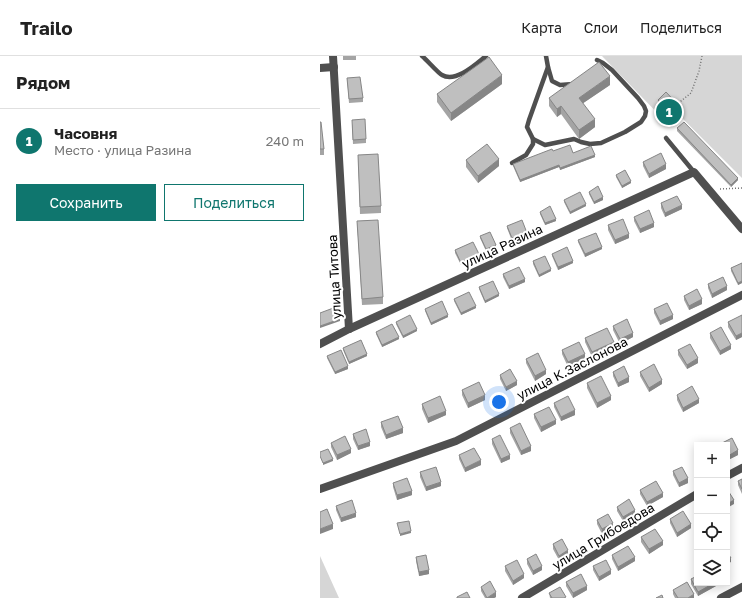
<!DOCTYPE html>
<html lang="ru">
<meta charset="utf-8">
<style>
:root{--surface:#fff;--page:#f6f6f6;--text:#222;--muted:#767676;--line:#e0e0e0;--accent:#0f766e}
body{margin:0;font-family:"Golos Text",sans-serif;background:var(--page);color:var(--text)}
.controls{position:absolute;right:12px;bottom:12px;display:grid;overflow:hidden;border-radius:0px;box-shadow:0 2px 10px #0003}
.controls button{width:36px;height:36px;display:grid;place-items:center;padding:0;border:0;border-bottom:1px solid var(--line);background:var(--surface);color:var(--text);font:20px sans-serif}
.you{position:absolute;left:179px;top:346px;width:14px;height:14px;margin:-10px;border:3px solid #fff;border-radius:50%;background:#1a73e8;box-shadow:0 0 0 6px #1a73e833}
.badge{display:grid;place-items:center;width:26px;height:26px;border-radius:50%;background:var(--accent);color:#fff;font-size:13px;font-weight:700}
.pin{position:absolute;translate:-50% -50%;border:2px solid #fff;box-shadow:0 1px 4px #0006}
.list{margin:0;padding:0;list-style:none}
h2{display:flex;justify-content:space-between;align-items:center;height:52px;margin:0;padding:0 16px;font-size:17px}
h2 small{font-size:13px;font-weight:400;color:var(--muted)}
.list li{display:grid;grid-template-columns:26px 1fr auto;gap:12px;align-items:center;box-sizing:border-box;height:64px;padding:0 16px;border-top:1px solid var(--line)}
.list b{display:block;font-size:15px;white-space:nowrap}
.list p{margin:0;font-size:13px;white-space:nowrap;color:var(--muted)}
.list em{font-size:13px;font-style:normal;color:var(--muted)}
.actions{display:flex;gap:8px;padding:12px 16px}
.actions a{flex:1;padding:9px 0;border:1px solid var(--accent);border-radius:0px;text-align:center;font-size:14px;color:var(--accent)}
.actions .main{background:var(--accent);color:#fff}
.icon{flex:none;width:22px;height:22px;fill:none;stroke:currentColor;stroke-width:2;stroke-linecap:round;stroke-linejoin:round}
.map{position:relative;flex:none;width:422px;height:542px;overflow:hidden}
header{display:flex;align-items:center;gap:24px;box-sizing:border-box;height:56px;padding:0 20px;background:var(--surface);border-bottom:1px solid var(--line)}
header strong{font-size:19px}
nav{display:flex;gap:22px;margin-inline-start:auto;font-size:14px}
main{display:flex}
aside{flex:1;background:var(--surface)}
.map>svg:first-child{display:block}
</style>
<header>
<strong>Trailo</strong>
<nav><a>Карта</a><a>Слои</a><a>Поделиться</a></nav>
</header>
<main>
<aside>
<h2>Рядом<small></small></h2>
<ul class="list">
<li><span class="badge">1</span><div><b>Часовня</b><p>Место · улица Разина</p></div><em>240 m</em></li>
</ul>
<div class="actions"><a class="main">Сохранить</a><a>Поделиться</a></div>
</aside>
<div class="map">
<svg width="422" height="542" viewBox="0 0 422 542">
<rect width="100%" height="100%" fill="#fff"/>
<g fill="#d6d6d6">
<path d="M282,0H422V122L362,62L351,71Z"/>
<path d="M0,500L19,542H0Z"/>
</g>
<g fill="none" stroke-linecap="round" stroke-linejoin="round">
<g stroke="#717171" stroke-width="1.5" stroke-dasharray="1 2" stroke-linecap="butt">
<path d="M356,49L371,37L379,15L382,0"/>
<path d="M400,133L422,132"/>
</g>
<g stroke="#4f4f4f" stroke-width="4.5">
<path d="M102,0C107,4 118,17 122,19C136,27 156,8 166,0"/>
<path d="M226,0L228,11L209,64L207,71L213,83L225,89L254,83L261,86L270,88L281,87L305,76L321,66L325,60L326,55L324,50L318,42L292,14L283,7L277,4"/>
<path d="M228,11L232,25L240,29L253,28"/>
<path d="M346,82L374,116"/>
<path d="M192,107L206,99L213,88V83"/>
</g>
<g stroke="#4f4f4f" stroke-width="8">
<path d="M13,0L29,273"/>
<path d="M0,12L14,11"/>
<path d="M0,288L29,273L374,116L422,173"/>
<path d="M407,420L422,412"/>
<path d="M0,433L136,385L422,239"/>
<path d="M202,542L377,438"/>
<path d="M401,542L422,531"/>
</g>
</g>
<g fill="#a4a4a4">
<rect x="23" y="0" width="13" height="4"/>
<path d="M27,22L43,42V46L29,47Z"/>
<path d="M182,28L131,65L117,46V38Z"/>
<path d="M290,29L263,47L275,71L259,83L241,58L237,61L229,50V42Z"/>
<path d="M338,44L360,60L351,68L338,52Z"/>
<path d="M0,66L4,93V99H0Z"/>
<path d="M32,68L46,83V87L33,88Z"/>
<path d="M357,72L418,124L411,131L357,75Z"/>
<path d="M233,95L253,97L275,101L240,114L239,111L200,126L193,110V108Z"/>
<path d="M38,99L61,150V157L40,158Z"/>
<path d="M146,104L179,110L158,127L146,111Z"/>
<path d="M323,106L346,113L329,122L323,110Z"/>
<path d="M296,119L311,127L302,132L296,121Z"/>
<path d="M269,136L283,144L274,148L269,138Z"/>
<path d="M244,144L266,150L250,158L244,146Z"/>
<path d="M341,147L362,153L345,161L341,152Z"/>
<path d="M220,156L236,165L225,169L220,158Z"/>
<path d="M314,161L334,171L320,177L314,165Z"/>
<path d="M37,165L63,241V248L42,249Z"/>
<path d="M288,169L309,182L295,188L288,174Z"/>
<path d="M187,170L207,179L192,185L187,172Z"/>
<path d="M160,180L176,192L166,195L160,182Z"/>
<path d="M258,184L282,193L265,201L258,186Z"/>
<path d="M135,194L159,200L141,209L135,197Z"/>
<path d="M232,198L253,207L238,214L232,200Z"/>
<path d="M213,205L231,215L219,221L213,208Z"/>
<path d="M422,207V227L418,229L411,215V212Z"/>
<path d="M183,218L205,226L189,233L183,221Z"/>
<path d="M388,228L407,234L392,242L388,232Z"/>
<path d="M159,231L179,240L165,247L159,233Z"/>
<path d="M364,240L382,248L369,254L364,244Z"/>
<path d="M134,243L156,252L141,259L134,245Z"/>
<path d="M105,253L128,261L111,269L105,255Z"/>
<path d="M334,253L353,263L340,269L334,257Z"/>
<path d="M422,260V281L416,284L408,271V266Z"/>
<path d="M76,266L97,275L83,282L76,268Z"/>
<path d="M293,270L313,281L300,288L293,274Z"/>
<path d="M56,276L79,283L62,291L56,278Z"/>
<path d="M390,277L411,293L400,299L390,282Z"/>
<path d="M265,282L294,291L272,301L265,286Z"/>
<path d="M23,292L47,300L29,308L23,294Z"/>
<path d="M242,294L265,302L248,311L242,298Z"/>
<path d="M358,294L378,307L367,313L358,299Z"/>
<path d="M7,300L28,313L15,318L7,302Z"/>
<path d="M206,303L226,318L215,325L206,307Z"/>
<path d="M293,316L309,326L298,331L293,320Z"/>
<path d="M320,316L342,328L329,336L320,320Z"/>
<path d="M180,319L197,329L186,335L180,323Z"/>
<path d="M267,327L291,344L277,352L267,332Z"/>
<path d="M142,334L165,344L148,352L142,339Z"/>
<path d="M357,339L379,347L363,356L357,344Z"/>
<path d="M234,347L255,359L241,365L234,351Z"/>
<path d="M102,348L126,359L108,367L102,353Z"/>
<path d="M214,358L236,368L221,376L214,362Z"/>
<path d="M61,366L83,377L66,383L61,371Z"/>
<path d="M190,372L211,395L201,399L190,377Z"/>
<path d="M33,378L50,390L38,394L33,383Z"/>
<path d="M412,382L418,394V399L408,404L407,401V389H402V387Z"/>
<path d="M172,383L190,403L181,407L172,388Z"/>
<path d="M11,387L31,397L17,404L11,391Z"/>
<path d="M139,399L161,409L145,416L139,403Z"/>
<path d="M353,415L368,427L359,431L353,419Z"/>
<path d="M100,416L121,430L106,435L100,421Z"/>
<path d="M422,423V438L418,429V425Z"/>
<path d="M73,427L92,439L77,444L73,431Z"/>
<path d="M320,434L343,441L327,450L320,438Z"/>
<path d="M376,448H377V455L376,453Z"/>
<path d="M16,450L36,461L21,466L16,454Z"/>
<path d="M297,451L315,459L303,465L297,455Z"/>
<path d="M350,463L371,472L357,481L350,467Z"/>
<path d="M277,464L293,472L282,478L277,468Z"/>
<path d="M321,481L343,489L329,498L321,486Z"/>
<path d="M233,488L248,499L239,504L233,493Z"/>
<path d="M292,499L315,505L298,515L292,503Z"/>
<path d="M96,501L109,518L99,520L96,505Z"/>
<path d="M207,503L222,514L213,519L207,508Z"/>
<path d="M185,510L204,522L193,529L185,515Z"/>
<path d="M273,510L291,518L279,525L273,514Z"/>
<path d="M371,523L396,527V530L378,540L371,528Z"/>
<path d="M246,526L267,534L253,542L246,530Z"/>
<path d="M161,531L176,541L174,542H165L161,535Z"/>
<path d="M353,534L374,542H355L353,538Z"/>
<path d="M229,537L246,542H230Z"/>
</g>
<g fill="#868686">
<path d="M182,19V28L131,65V57Z"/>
<path d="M290,20V29L259,50V42Z"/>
<path d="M241,50V58L237,61V53Z"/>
<path d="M360,51V60L351,68V59Z"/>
<path d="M275,63V71L259,83V74Z"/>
<path d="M275,99V101L240,114V112Z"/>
<path d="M179,103V110L158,127V120Z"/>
<path d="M346,108V113L329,122V118Z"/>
<path d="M239,109V111L200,126V124Z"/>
<path d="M418,122V124L411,131V129Z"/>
<path d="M311,125V127L302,132V130Z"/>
<path d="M283,141V144L274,148V146Z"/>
<path d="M266,148V150L250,158V156Z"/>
<path d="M362,149V153L345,161V157Z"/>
<path d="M236,163V165L225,169V167Z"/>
<path d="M334,167V171L320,177V173Z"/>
<path d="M207,177V179L192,185V182Z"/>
<path d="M309,178V182L295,188V184Z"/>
<path d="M176,189V192L166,195V193Z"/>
<path d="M282,191V193L265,201V198Z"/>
<path d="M159,198V200L141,209V207Z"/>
<path d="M253,205V207L238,214V211Z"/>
<path d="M231,213V215L219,221V219Z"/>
<path d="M205,223V226L189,233V230Z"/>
<path d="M422,225V227L418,229V227Z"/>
<path d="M407,230V234L392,242V238Z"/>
<path d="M179,238V240L165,247V245Z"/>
<path d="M382,243V248L369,254V250Z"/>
<path d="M156,250V252L141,259V257Z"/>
<path d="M128,259V261L111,269V267Z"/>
<path d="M353,259V263L340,269V265Z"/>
<path d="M20,263V265L0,272V270Z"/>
<path d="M97,273V275L83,282V280Z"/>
<path d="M313,277V281L300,288V283Z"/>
<path d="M422,277V281L416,284V280Z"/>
<path d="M79,281V283L62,291V289Z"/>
<path d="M294,286V291L272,301V296Z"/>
<path d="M411,289V293L400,299V295Z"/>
<path d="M47,298V300L29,308V306Z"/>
<path d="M265,298V302L248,311V306Z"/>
<path d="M378,302V307L367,313V309Z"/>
<path d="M28,310V313L15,318V316Z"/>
<path d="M226,314V318L215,325V320Z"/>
<path d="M309,321V326L298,331V327Z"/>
<path d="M342,324V328L329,336V332Z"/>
<path d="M197,325V329L186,335V331Z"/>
<path d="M165,339V344L148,352V347Z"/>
<path d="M291,340V344L277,352V347Z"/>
<path d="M379,343V347L363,356V352Z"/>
<path d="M255,354V359L241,365V361Z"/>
<path d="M126,355V359L108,367V362Z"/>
<path d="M236,364V368L221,376V371Z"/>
<path d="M83,372V377L66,383V379Z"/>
<path d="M50,386V390L38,394V390Z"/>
<path d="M211,390V395L201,399V395Z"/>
<path d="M31,393V397L17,404V399Z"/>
<path d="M418,394V399L408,404V400Z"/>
<path d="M190,399V403L181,407V403Z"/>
<path d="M13,403V405L3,409V407Z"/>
<path d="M161,404V409L145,416V412Z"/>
<path d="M368,422V427L359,431V427Z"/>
<path d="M121,426V430L106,435V431Z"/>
<path d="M92,435V439L77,444V439Z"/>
<path d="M343,437V441L327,450V446Z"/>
<path d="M414,444V448L407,452V448Z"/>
<path d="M315,454V459L303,465V461Z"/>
<path d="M36,457V461L21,466V462Z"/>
<path d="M293,467V472L282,478V473Z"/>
<path d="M13,468V473L0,478V473Z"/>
<path d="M371,468V472L357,481V477Z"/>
<path d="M91,475V477L80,480V478Z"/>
<path d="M343,485V489L329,498V493Z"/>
<path d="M248,494V499L239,504V500Z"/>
<path d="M315,501V505L298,515V511Z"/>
<path d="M411,502V506L407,508V504Z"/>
<path d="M222,510V514L213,519V515Z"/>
<path d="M109,514V518L99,520V516Z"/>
<path d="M291,514V518L279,525V521Z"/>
<path d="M204,518V522L193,529V525Z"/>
<path d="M394,527H396V530L378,540V536Z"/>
<path d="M267,530V534L253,542V537Z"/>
<path d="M176,536V541L174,542H167Z"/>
<path d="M374,538V542H368Z"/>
</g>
<g fill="#bfbfbf" stroke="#868686">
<path d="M169,1L182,19L131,57L117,38Z"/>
<path d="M279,6L290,20L259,42L275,63L259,74L241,50L237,53L229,42Z"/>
<path d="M40,21L43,42L29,43L27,22Z"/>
<path d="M346,36L360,51L351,59L338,44Z"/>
<path d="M45,63L46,83L33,84L32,64Z"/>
<path d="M0,66H1L4,93H0Z"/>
<path d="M364,66L418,122L411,129L357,72Z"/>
<path d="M167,88L179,103L158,120L146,104Z"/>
<path d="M250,89L253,97L271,90L275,99L240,112L239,109L200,124L193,108L232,93L233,95Z"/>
<path d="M341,97L346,108L329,118L323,106Z"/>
<path d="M58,98L61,150L40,151L38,99Z"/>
<path d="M305,114L311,125L302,130L296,119Z"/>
<path d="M278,130L283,141L274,146L269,136Z"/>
<path d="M260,136L266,148L250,156L244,144Z"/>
<path d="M357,140L362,149L345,157L341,147Z"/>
<path d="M230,150L236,163L225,167L220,156Z"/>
<path d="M329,154L334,167L320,173L314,161Z"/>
<path d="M303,163L309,178L295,184L288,169Z"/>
<path d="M58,164L63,241L42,243L37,165Z"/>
<path d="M202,164L207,177L192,182L187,170Z"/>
<path d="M170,176L176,189L166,193L160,180Z"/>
<path d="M276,177L282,191L265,198L258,184Z"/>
<path d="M153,186L159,198L141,207L135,194Z"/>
<path d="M247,191L253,205L238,211L232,198Z"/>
<path d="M225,200L231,213L219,219L213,205Z"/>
<path d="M422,207V225L418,227L411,212Z"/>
<path d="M199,211L205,223L189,230L183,218Z"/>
<path d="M403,221L407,230L392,238L388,228Z"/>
<path d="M173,225L179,238L165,245L159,231Z"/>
<path d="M377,233L382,243L369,250L364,240Z"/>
<path d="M149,236L156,250L141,257L134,243Z"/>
<path d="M122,245L128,259L111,267L105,253Z"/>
<path d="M347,247L353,259L340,265L334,253Z"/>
<path d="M16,251L20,263L0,270V257Z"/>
<path d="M90,259L97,273L83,280L76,266Z"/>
<path d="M422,259V277L416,280L408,266Z"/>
<path d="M307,263L313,277L300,283L293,270Z"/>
<path d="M72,268L79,281L62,289L56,276Z"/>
<path d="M401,271L411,289L400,295L390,277Z"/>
<path d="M287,272L294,286L272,296L265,282Z"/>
<path d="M41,284L47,298L29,306L23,292Z"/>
<path d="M259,286L265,298L248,306L242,294Z"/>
<path d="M370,288L378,302L367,309L358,294Z"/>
<path d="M21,294L28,310L15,316L7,300Z"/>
<path d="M218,297L226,314L215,320L206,303Z"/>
<path d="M334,308L342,324L329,332L320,316Z"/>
<path d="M304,310L309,321L298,327L293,316Z"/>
<path d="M190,313L197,325L186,331L180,319Z"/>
<path d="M281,320L291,340L277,347L267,327Z"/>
<path d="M159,326L165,339L148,347L142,334Z"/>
<path d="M372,330L379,343L363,352L357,339Z"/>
<path d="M120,340L126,355L108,362L102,348Z"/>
<path d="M248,340L255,354L241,361L234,347Z"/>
<path d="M229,351L236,364L221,371L214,358Z"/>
<path d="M78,360L83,372L66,379L61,366Z"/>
<path d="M200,367L211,390L201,395L190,372Z"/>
<path d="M46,373L50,386L38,390L33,378Z"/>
<path d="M180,379L190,399L181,403L172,383Z"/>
<path d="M25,380L31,393L17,399L11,387Z"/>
<path d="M412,382L418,394L408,400L407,397V389H403L402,387Z"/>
<path d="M154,392L161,404L145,412L139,399Z"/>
<path d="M8,393L13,403L3,407L0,400V396Z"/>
<path d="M116,411L121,426L106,431L100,416Z"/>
<path d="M362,411L368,422L359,427L353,415Z"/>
<path d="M87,422L92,435L77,439L73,427Z"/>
<path d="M422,423V433L418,425Z"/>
<path d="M336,425L343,437L327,446L320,434Z"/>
<path d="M407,433L414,444L407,448Z"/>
<path d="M309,443L315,454L303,461L297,451Z"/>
<path d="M32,444L36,457L21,462L16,450Z"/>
<path d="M7,453L13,468L0,473V456Z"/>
<path d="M363,455L371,468L357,477L350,463Z"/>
<path d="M288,458L293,467L282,473L277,464Z"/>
<path d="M89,465L91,475L80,478L77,467Z"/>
<path d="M335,473L343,485L329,493L321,481Z"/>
<path d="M242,483L248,494L239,500L233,488Z"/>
<path d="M308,490L315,501L298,511L292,499Z"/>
<path d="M407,496L411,502L407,504Z"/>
<path d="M216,498L222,510L213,515L207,503Z"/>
<path d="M106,499L109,514L99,516L96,501Z"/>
<path d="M197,504L204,518L193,525L185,510Z"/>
<path d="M286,504L291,514L279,521L273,510Z"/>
<path d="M261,518L267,530L253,537L246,526Z"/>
<path d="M377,520V527H394L378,536L371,523Z"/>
<path d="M170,525L176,536L167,542L161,531Z"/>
<path d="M367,526L374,538L368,542H358L353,534Z"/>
<path d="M240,531L246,541L244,542H232L229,537Z"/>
<path d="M147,536L150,542H137V541Z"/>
<path d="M342,539L343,542H336Z"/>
</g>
<g text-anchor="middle" stroke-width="4" stroke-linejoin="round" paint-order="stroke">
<g font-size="13" fill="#000" stroke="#fff">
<text transform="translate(182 190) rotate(-25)" y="5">улица Разина</text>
<text transform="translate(14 221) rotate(-93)" y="5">улица Титова</text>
<text transform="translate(252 312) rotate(-27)" y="5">улица К.Заслонова</text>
<text transform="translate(283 480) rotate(-31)" y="5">улица Грибоедова</text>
</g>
</g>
</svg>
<div class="controls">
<button>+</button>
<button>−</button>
<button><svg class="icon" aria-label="locate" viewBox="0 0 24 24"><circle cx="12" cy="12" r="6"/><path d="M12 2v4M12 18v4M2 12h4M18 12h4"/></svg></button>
<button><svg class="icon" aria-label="layers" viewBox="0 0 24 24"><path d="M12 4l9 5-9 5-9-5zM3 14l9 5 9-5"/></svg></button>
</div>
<div class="you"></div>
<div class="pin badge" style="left:349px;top:56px">1</div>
</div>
</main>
